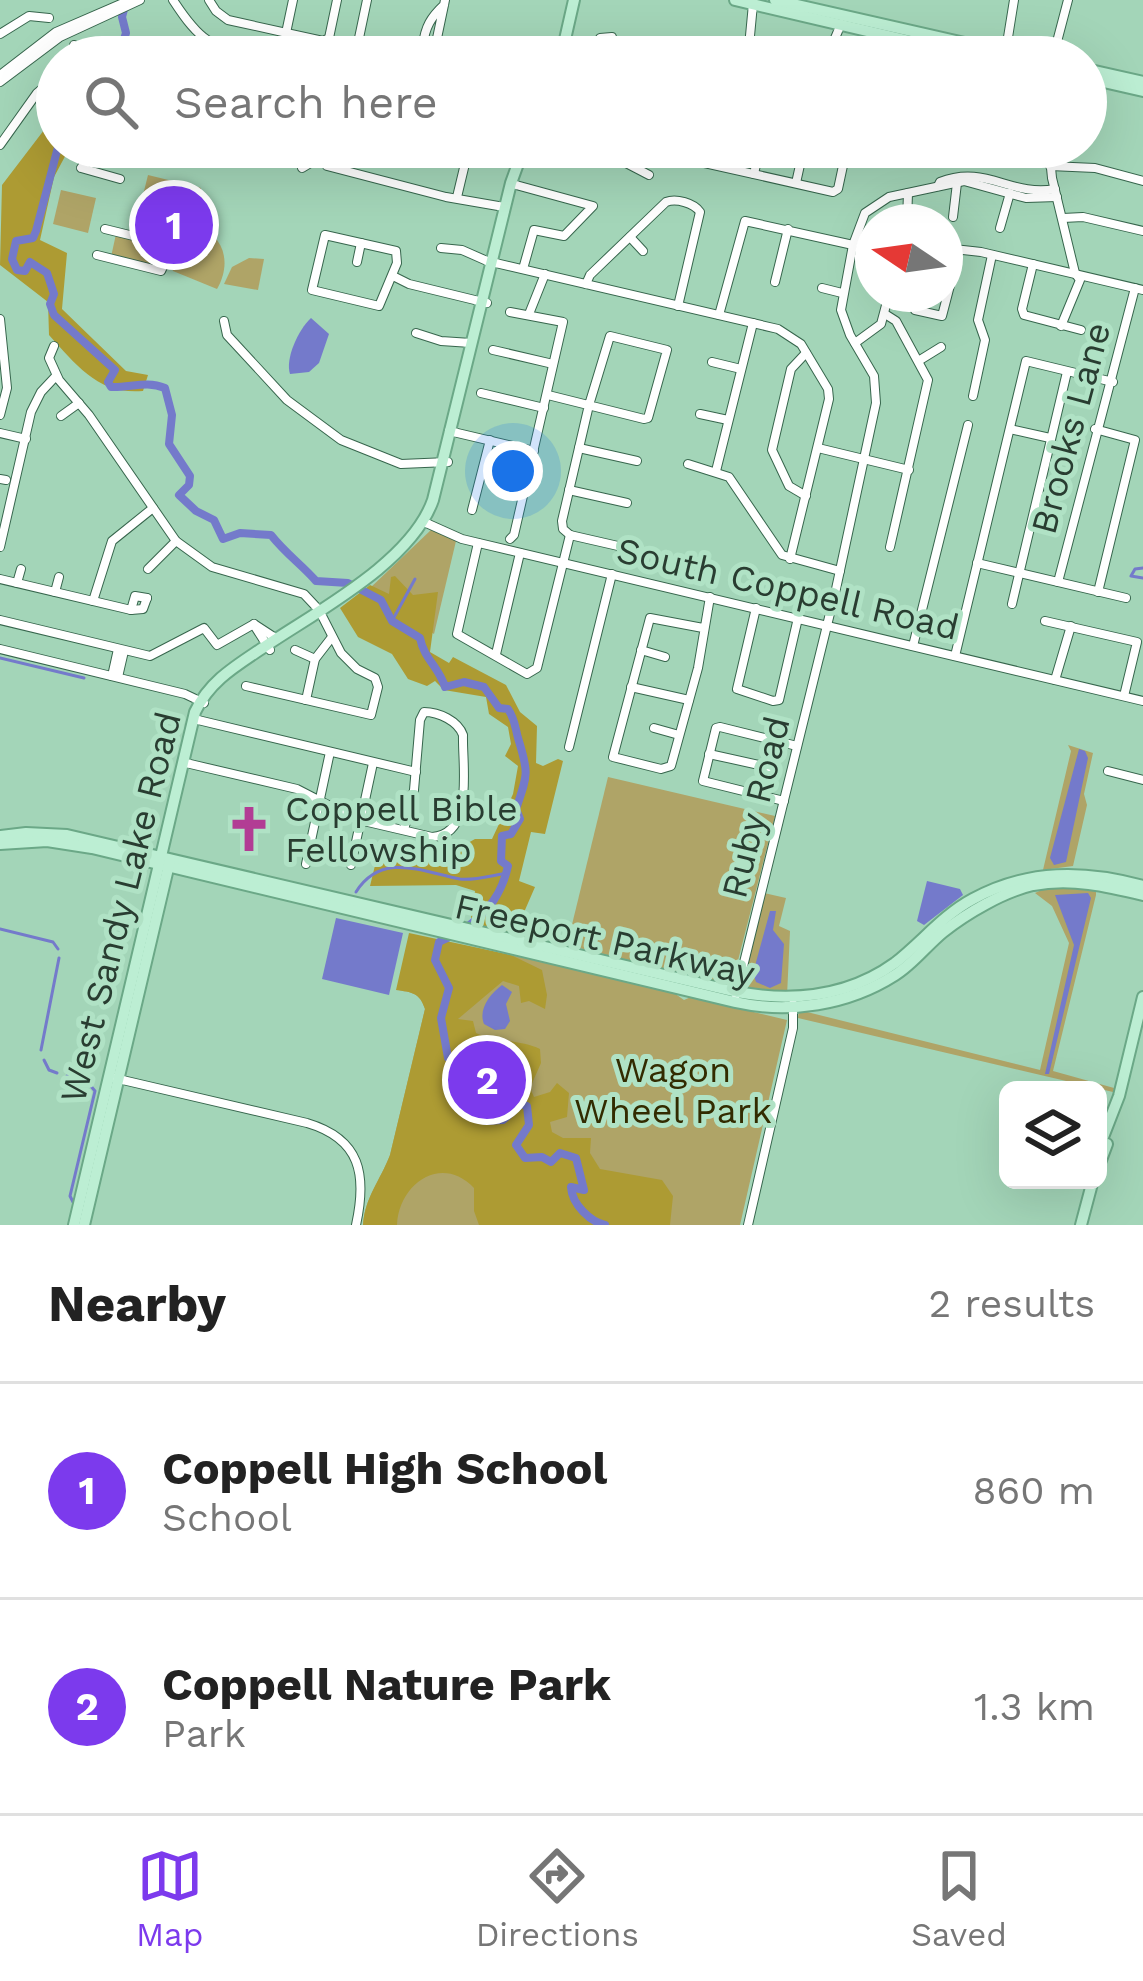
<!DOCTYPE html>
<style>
:root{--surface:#fff;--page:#f2f2f2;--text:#222;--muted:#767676;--line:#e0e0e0;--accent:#7c3aed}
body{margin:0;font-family:"Work Sans",sans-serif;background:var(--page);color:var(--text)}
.controls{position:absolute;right:36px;bottom:36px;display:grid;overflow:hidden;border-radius:18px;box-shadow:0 12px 48px #0002}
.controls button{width:108px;height:108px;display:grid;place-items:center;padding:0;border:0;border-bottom:3px solid var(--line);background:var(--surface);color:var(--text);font:60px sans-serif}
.compass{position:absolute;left:855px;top:204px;width:108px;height:108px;border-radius:50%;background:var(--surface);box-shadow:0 12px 48px #0002;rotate:283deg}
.you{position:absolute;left:513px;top:471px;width:42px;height:42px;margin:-30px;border:9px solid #fff;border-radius:50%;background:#1a73e8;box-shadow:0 0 0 18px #1a73e833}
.badge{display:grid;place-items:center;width:78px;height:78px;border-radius:50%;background:var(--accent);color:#fff;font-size:39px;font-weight:700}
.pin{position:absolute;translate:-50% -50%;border:6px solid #fff;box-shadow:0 3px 12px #0006}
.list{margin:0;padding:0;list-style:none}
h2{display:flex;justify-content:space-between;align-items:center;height:156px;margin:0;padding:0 48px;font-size:51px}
h2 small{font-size:39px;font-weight:400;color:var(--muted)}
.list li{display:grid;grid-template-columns:78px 1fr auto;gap:36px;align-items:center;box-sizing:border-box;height:216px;padding:0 48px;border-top:3px solid var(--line)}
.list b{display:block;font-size:45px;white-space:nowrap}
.list p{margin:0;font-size:39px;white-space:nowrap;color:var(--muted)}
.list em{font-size:39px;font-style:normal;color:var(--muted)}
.icon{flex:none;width:66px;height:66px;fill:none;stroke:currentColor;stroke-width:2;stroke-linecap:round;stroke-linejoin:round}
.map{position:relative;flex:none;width:1143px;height:1225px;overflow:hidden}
.search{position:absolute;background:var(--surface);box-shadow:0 12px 48px #0002;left:36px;right:36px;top:36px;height:132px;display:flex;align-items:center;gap:30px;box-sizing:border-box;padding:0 42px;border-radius:66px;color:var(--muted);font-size:45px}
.sheet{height:588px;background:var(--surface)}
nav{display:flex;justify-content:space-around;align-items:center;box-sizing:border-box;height:168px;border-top:3px solid var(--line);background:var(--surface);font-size:33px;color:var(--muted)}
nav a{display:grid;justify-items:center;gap:6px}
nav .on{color:var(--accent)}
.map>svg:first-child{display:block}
</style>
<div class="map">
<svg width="1143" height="1225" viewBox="0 0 1143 1225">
<rect width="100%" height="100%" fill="#a3d5b8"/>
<g fill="#afa467">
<path d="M148,175L201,188L195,212L142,199Z"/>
<path d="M61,190L96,198L88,233L53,224Z"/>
<path d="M192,224C223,233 233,261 217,289L173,271L171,266Z"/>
<path d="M116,234L168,246L162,270L111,257Z"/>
<path d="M249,258L264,259L258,290L224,284L232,267Z"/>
<path d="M432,529L456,541L434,634L369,589Z"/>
<path d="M1068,745L1093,753L1084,794L1087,805L1073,866L1043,870L1071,751Z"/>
<path d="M608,777L775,816L733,980L725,984L567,945Z"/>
<path d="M1080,886L1096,887V895L1053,1071L1114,1088L1113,1092L798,1018L799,1010L1040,1070L1069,943L1052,906L1035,893L1046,888Z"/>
<path d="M764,893L786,898L779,926L790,931L787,996L740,987Z"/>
<path d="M511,955L674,993L684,1000L691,997L787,1020L740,1225H363C365,1197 380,1181 390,1155L425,1009C420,993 412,992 396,990Z"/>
</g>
<g fill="#ad9b33">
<path d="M57,113V147H70L54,177L40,240L67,253L62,309L126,371L148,375L143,391C99,395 77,366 49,335L48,302L0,265L2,185Z"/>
<path d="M395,576L413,595L438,592L430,652L449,663L453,657L506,685L520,712L537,726L536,763L543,766L558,759L563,761L545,834L531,832L519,881L535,887L525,910L521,937L476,927L471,917L475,891L456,885L370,886L379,849L432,863L475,839H492L513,794L518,766L505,756L511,744L508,727L489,714L486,697L444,690L435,681L427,686L408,679L392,654L358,637L340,608L370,585L389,594L391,577Z"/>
<path d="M409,933L511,955L542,970L547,995L545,1009L529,1001L521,1003L519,986L503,981L458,1019L473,1021L476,1033C497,1043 521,1039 540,1049L541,1063L530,1088L534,1097L550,1092L557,1083L569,1093L567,1117L550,1122L552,1132L563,1138H591L590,1153L600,1169L662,1180L673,1196L670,1225H479L474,1211V1188C442,1154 399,1183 397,1225H363C365,1197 380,1181 390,1155L425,1009C420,993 412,992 396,990Z"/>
</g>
<g fill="#747acb">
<path d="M311,318L329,334L319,363L309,372L290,374C285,359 298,330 311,318Z"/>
<path d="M1079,749L1085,751L1088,758L1066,862L1054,865L1050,858Z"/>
<path d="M927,881L960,889L963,895L924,925L917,921Z"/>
<path d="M1088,893L1091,898L1049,1074H1045L1074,945L1055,895Z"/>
<path d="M770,911H776L773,930L784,944L781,983L770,988L756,982L753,973Z"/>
<path d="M336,918L403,933L389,995L322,979Z"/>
<path d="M502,985L512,992L506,1004L510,1021L505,1029L495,1030L484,1024C478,1009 490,994 502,985Z"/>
</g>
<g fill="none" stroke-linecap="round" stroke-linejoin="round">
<g stroke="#747acb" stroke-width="3">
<path d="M1143,568L1135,569L1131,576L1143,578"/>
<path d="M392,621L415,579"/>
<path d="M0,658L84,678"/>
<path d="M356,892C382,851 423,872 460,879C474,881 493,875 508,873"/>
<path d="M0,929L53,942L58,949"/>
<path d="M41,1050L59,958"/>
<path d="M44,1060L49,1070L57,1073"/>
<path d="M67,1076L89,1084L95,1091L70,1196L73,1202"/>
</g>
<g stroke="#747acb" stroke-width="8">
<path d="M118,57L126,33L122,17L126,2"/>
<path d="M58,147L36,231L33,238L16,241L12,259L17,270L25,271L30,262L47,273L54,294L50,304L54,315L115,370L108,382L111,387C130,388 146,380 165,388L172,415L169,444L190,476L189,485L179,495L196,511L214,520L223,539L240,533L271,535C286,554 301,564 316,581L348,583L381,600L392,621L420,638C424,659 439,667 445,687L464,682L484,687L499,708L508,709C515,719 515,727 518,738C529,773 528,774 516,809L520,819L511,834L502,836L501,861L508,866C502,893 489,911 467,927"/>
<path d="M454,935L439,942L435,960L449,988L441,1018L448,1058L483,1082L480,1098L485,1121L503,1120L521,1104L527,1106L529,1125L516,1145L525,1158L542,1157L551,1162L560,1153L576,1158L584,1190L571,1187C572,1205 591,1222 605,1225"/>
</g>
<defs>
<g id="minor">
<path d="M173,0C205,49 212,45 268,57"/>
<path d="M209,0L216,11L228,20L323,41L329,38L337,0"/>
<path d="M444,5C431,17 425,27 423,45L427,47L436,43L444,5L445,0"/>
<path d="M286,33L293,0"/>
<path d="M0,34L29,16L49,18"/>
<path d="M558,42L615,49"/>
<path d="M597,45L600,38L612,37L615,49"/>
<path d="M1005,56L1014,0"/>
<path d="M72,57L74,45"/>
<path d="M139,57L145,48L173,53"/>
<path d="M355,57L367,0"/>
<path d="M657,57L664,42L728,57"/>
<path d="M748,57L753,4"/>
<path d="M827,57L841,24"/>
<path d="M1053,57L1068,0"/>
<path d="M0,75L56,32L130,0"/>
<path d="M0,82L60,37L140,0"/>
<path d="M0,145L37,93L57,76"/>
<path d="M97,147L81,168L120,179"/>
<path d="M332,147L327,166L446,197L504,207"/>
<path d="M480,147L523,159"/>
<path d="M628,147L626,163L649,175"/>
<path d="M1049,147L1052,178L1075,273L1080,280L1061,326"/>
<path d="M691,160L833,192L838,189L847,147"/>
<path d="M710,164L714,147"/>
<path d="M1050,166L1095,168L1143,181"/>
<path d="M302,168L317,159L322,147"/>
<path d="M754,174L760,147"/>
<path d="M796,183L804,147"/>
<path d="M516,185L593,206L564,236L534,230L523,269"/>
<path d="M938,186L940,182C986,164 1010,197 1055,189"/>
<path d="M457,197L469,147"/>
<path d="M953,217L957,183"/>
<path d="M1063,218L1083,217L1143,231"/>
<path d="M907,222L908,193"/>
<path d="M1000,228L1010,193"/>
<path d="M325,235L396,251L397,263L379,306L312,290Z"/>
<path d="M630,237L643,251"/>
<path d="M441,248L462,250L487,261L778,329L801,344L828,389L829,399L790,559"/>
<path d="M945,248L981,252L1143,290"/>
<path d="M97,255L161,271L170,252L166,244L105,229"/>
<path d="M357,262L361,243"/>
<path d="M1033,264L1022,309L1024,315L1081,330"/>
<path d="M393,276L409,284L487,303"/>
<path d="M775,282L788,229"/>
<path d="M586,284L590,275L666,202C676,198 694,203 700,212L678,306"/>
<path d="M822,288L842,293"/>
<path d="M915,294V310L942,316L959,251"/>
<path d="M529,314L545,274"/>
<path d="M885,314L896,321L928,380L890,547"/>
<path d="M719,315L745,221L853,245"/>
<path d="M0,319L7,388L0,415"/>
<path d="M224,321L227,335L287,400L341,440L401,464L448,462"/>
<path d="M416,333L441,341L471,343"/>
<path d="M855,343L881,324L889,294"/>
<path d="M54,346L49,358L59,380L89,415L176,541L212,567L304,594L319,610L341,653L357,669L375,678L378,687L371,715L246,686"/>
<path d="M493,350L553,364"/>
<path d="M920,360L941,347"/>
<path d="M712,362L741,369"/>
<path d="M481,393L544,408"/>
<path d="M548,395L644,419L648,418L667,350L610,336L589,405L562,521L563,529L570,535"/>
<path d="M973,396L985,340L978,320L992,255"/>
<path d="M700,414L728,420"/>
<path d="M61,416L79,403"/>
<path d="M1010,429L1050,438"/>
<path d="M1095,429L1135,440L1098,592"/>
<path d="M449,431L534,451"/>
<path d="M0,433L26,439"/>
<path d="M579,448L637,461"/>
<path d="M818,448L909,470"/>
<path d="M688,464L729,477L782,555L840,571"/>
<path d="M716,471L753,323"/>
<path d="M0,479L6,480"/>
<path d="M569,490L627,503"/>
<path d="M806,496L789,486L772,450L791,369L806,353"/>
<path d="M472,510L490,440"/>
<path d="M424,522L462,539L1143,701"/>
<path d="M570,535L618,546"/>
<path d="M510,539L514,535L563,322L510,312"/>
<path d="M478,543L457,634L527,674L537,668L570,535"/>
<path d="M0,547L31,412L41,392L56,376"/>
<path d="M977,563L1126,598"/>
<path d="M148,569L176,541"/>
<path d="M0,579L131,610L143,609L147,598"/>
<path d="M1058,582L1135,288"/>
<path d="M17,583L21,569"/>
<path d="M55,592L59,577"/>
<path d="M93,601L112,541L153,508"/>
<path d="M1012,604L1067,372"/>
<path d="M756,608L737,689L773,701L779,700L798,618"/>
<path d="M131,610L135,596L147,598"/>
<path d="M0,620L150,656L204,628L217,645L254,624"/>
<path d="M1045,621L1137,642L1124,696"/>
<path d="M254,624L277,639"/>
<path d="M254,625L270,650"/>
<path d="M703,628L650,618L613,757L661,769L671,766L698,668L710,597"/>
<path d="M913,646L968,425"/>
<path d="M0,649L185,694L204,703"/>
<path d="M295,650L315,659"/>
<path d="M641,650L665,657"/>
<path d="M496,654L520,553"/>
<path d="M955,656L1026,361L1113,382"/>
<path d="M112,676L118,649"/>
<path d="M118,677L124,651"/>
<path d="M1055,680L1071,626"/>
<path d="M631,687L689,700"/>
<path d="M306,700L315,659L332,637"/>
<path d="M198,720L416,772"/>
<path d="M654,728L679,735"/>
<path d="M569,747L612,574"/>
<path d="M709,754L773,768"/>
<path d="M186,763L297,789L355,819L432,837C475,835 462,766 463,735C458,721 439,712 424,712L420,720L414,790L404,830"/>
<path d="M1108,771L1143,780"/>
<path d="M784,801L703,781L716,728L720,727L797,746"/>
<path d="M306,864L330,752"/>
<path d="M351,865L373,763"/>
<path d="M736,995L836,589L876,403L874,376L850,335L841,310L853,245L865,213L889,197L964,181L1026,198L1057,197"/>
<path d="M114,1078L307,1123C361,1139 367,1175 356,1225"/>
<path d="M748,1225L793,1028V1004"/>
</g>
<g id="major">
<path d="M735,0L978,57"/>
<path d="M775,0L1026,57"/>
<path d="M561,57L574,0"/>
<path d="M1086,69L1143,82"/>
<path d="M1086,78L1143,91"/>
<path d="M1,836L26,833L67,835L737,992C792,1002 848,997 895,963C922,942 943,915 973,899C1028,869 1085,870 1143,886"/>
<path d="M0,844L47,841L92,848L735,1002C789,1014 848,1005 895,975C913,964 927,945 943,932C967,913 1003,892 1033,885C1071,878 1107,886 1143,895"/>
<path d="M1098,1150L1119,1096L1143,997"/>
<path d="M1098,1168L1107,1144"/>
<path d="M74,1225L195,712C209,682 234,667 261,649C315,612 411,563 433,500L511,183L524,147"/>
<path d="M84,1225L170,860"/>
<path d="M1081,1225L1093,1180"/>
</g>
</defs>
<use href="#minor" stroke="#37664d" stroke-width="10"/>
<use href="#major" stroke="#6ba887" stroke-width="14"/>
<use href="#minor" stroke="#fff" stroke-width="8"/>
<use href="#major" stroke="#bceed3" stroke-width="10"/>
</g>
<defs>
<symbol id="church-bare" viewBox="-9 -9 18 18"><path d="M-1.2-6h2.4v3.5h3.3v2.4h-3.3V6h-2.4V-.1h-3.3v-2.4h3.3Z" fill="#b23d94" stroke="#b0e2c5" stroke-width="2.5" paint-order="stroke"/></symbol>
</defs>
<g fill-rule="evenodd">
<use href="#church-bare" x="216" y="796" width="66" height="66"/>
</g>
<g text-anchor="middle" stroke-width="10" stroke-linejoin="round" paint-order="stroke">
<g font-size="36" fill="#293d31" stroke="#b0e2c5">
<text transform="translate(1070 428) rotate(-75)" y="13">Brooks Lane</text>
<text transform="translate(788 588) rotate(13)" y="13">South Coppell Road</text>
<text transform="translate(755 807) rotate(-76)" y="13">Ruby Road</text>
<text transform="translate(120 907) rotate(-76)" y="13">West Sandy Lake Road</text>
<text transform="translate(605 939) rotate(13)" y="13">Freeport Parkway</text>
</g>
<g font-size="36" fill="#293d31" stroke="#b0e2c5" text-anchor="start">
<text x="285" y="821">Coppell Bible<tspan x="285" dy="41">Fellowship</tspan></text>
</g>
<g font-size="36" fill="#322b00" stroke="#b0e2c5">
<text x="673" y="1082">Wagon<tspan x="673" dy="41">Wheel Park</tspan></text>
</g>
</g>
</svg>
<div class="controls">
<button><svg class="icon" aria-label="layers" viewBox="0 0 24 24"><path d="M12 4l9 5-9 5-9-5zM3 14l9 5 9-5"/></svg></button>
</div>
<svg class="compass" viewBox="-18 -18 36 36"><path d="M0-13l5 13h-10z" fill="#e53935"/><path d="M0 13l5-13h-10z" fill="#767676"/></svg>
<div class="you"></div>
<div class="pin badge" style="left:174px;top:225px">1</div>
<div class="pin badge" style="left:487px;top:1080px">2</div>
<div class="search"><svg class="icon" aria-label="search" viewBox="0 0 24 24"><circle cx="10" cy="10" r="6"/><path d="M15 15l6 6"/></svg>Search here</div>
</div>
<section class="sheet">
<h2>Nearby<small>2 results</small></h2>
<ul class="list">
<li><span class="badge">1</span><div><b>Coppell High School</b><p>School</p></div><em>860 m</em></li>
<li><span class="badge">2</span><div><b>Coppell Nature Park</b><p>Park</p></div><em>1.3 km</em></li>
</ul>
</section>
<nav>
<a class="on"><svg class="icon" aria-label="map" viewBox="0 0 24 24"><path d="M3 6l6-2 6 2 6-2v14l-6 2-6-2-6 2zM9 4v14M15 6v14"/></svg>Map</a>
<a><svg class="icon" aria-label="directions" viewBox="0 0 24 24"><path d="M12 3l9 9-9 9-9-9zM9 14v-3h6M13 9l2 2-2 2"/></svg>Directions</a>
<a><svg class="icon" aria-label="saved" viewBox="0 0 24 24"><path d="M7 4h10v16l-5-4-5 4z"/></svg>Saved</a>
</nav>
